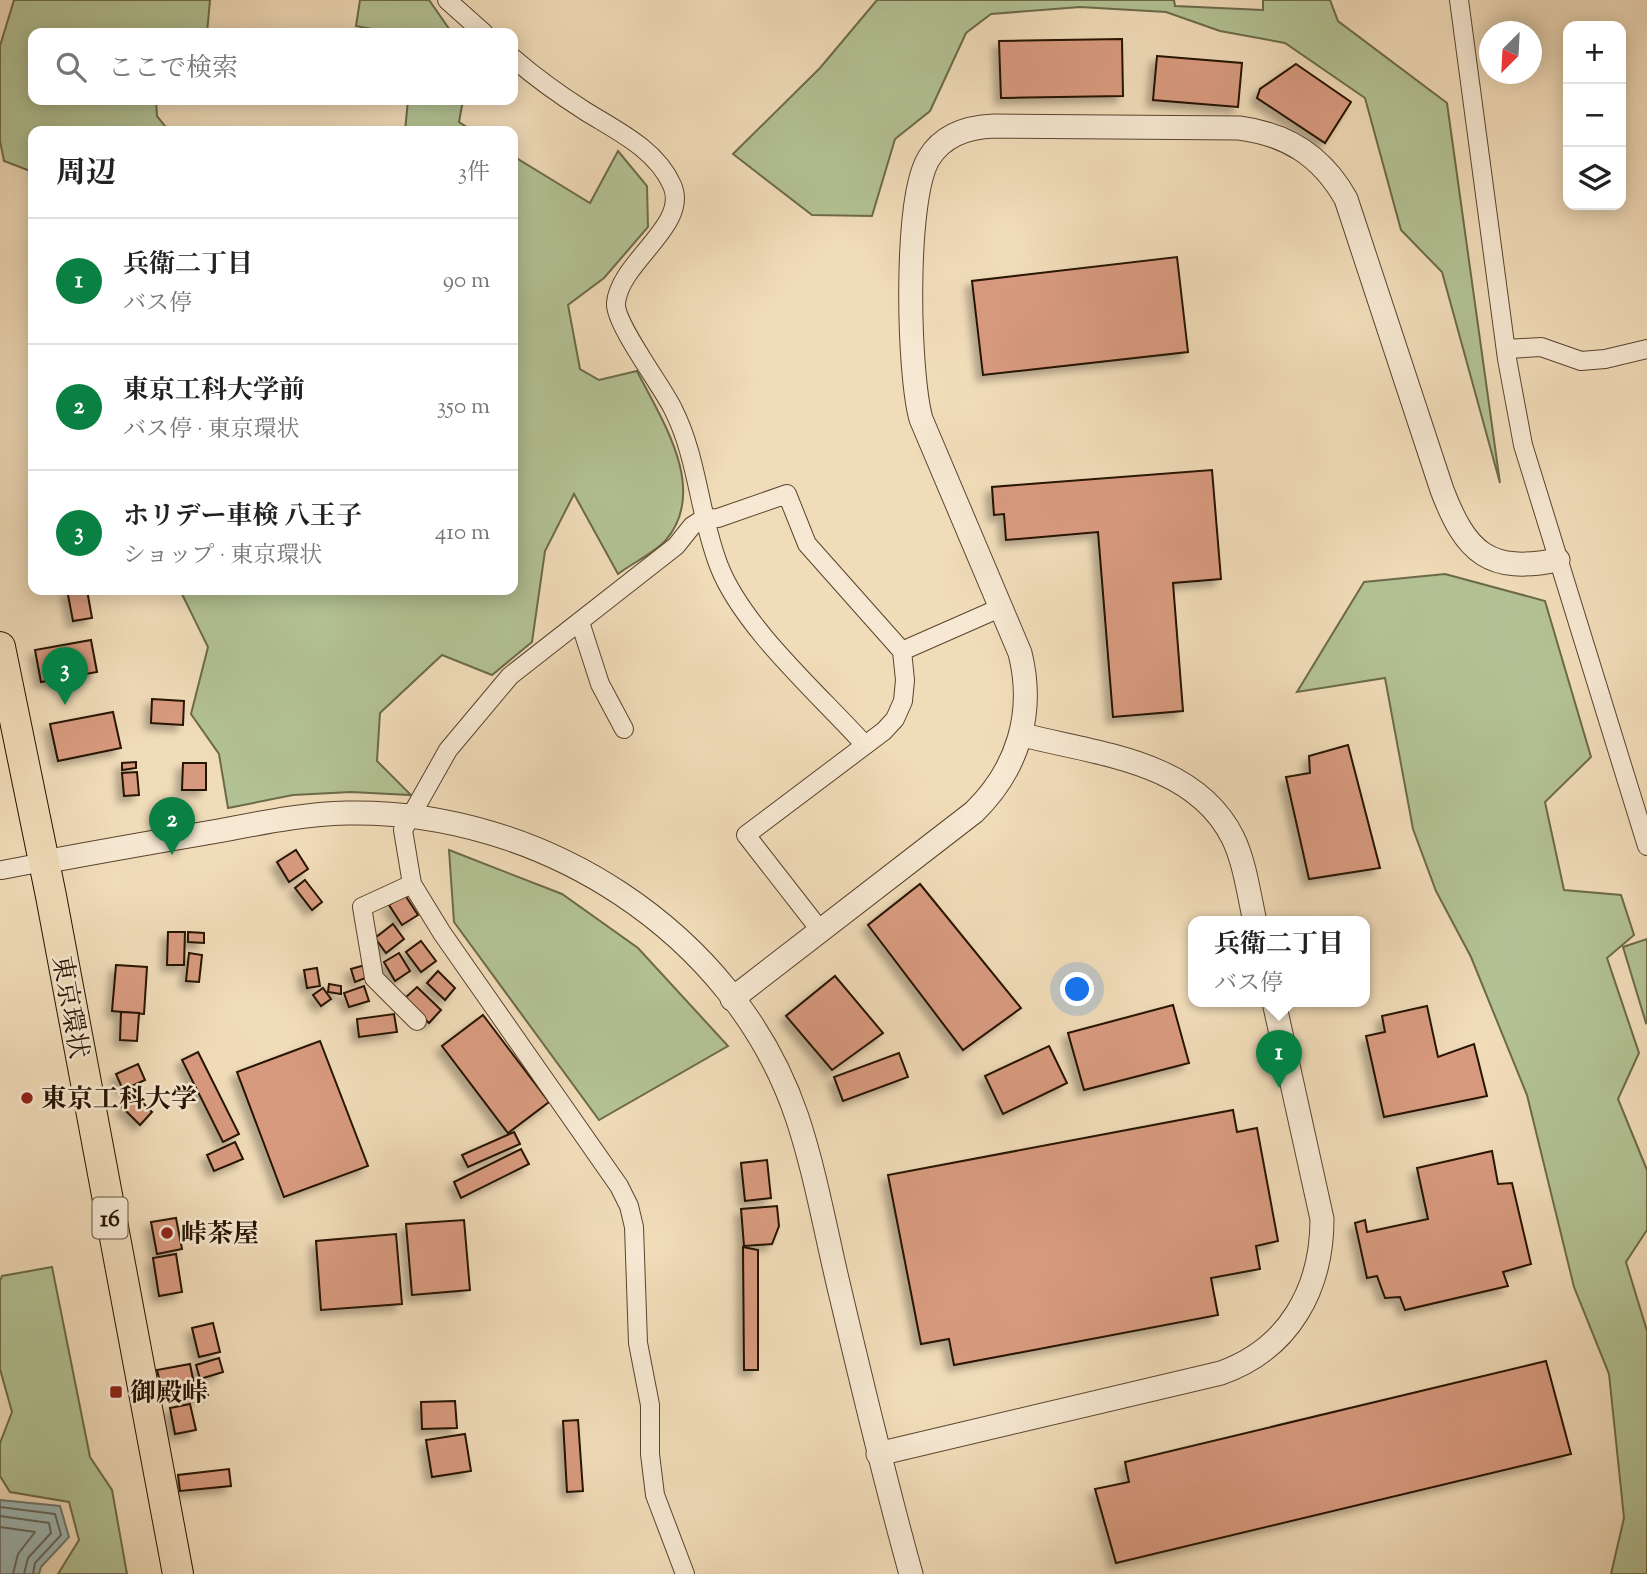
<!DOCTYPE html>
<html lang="ja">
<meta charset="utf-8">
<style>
:root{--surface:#fff;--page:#f6f6f6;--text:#222;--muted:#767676;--line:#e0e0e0;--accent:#0b8043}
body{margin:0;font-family:"Sorts Mill Goudy","Noto Serif JP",serif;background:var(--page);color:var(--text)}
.controls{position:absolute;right:21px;top:21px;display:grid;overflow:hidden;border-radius:14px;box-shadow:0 4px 18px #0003}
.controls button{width:63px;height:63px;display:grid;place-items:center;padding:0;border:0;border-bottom:2px solid var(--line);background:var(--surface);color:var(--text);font:35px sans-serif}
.compass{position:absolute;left:1479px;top:21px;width:63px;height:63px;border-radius:50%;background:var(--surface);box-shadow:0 4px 18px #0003;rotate:204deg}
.you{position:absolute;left:1078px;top:990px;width:24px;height:24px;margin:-18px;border:5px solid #fff;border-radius:50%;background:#1a73e8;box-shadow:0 0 0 10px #1a73e833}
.badge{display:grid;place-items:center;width:46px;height:46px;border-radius:50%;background:var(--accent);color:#fff;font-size:23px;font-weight:700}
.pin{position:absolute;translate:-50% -58px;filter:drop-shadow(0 2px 4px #0008)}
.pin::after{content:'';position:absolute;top:37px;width:24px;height:21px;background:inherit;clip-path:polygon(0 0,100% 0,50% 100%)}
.popup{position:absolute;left:1188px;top:916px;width:182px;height:91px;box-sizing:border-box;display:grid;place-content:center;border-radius:14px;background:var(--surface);filter:drop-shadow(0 2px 5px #0005);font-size:23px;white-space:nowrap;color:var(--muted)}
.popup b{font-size:26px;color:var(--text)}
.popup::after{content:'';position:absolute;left:50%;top:100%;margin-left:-14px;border:14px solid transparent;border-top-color:var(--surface)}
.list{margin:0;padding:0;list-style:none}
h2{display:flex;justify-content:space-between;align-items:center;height:91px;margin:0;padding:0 28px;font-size:30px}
h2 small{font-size:23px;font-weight:400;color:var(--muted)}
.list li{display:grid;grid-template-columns:46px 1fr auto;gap:21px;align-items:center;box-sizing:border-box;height:126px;padding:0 28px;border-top:2px solid var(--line)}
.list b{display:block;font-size:26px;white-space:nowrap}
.list p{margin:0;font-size:23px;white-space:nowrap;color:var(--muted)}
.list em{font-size:23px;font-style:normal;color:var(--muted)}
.icon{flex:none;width:38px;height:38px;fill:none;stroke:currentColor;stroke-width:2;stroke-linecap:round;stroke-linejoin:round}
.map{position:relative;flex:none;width:1647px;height:1574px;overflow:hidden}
.search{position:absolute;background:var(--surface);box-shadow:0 4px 18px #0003;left:28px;top:28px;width:490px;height:77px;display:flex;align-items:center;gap:18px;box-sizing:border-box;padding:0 24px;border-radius:14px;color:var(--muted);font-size:26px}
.panel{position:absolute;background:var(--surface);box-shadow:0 4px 18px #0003;left:28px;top:126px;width:490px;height:469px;border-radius:14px}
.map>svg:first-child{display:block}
</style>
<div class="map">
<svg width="1647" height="1574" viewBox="0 0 1647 1574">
<defs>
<filter id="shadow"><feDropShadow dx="-6" dy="6" stdDeviation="3.5" flood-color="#0004"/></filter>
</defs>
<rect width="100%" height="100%" fill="#f1dcb9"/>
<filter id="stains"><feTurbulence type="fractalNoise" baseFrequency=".00286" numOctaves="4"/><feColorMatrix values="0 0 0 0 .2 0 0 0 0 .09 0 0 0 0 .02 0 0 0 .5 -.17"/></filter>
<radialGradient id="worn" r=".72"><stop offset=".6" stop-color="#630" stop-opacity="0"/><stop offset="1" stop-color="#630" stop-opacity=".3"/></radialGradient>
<g fill="#b3c294" stroke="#6c6a4a" stroke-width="2">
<path d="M14,0H210L207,33H33V100H156L157,116L169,131H33V172L4,161L0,141V46Z"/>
<path d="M360,0H429L452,33H392L356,26Z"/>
<path d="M877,0H1174L1175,6L1263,10V0H1330L1338,21L1447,103L1500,483L1442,272L1401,230L1365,98L1285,43L1220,31L1166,12L1080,7L991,14L966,33L930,111L895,139L872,216L812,215L733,154L820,68Z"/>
<path d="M408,100H463L459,122L473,131H405Z"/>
<path d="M618,151L647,186L648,227L604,278L568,305L580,369L599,380L637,371C661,419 709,489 666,540C655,553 632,563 618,574L574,494L545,551L532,642L492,675L442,655L380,713L377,761L411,795L351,792L293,795L228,808L219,754L191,714L208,647L180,590H513V156L590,203Z"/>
<path d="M1445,574L1545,601L1591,757L1545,802L1564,890L1621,895L1634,935L1607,958L1639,1053L1618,1099L1647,1170V1230L1626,1262L1647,1331V1574H1611L1624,1518L1609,1374L1574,1287L1527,1095L1471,957L1436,891L1413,829L1385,678L1297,692L1364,582Z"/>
<path d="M449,850L562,894L638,948L728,1046L599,1120L454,922Z"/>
<path d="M1647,939V1022L1646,1023L1623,947Z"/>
<path d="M52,1267L90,1457L112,1490L127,1574H58L79,1540L69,1502L10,1492L0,1476V1443L12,1412L0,1369V1281L2,1276Z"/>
</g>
<path fill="#9dbab8" stroke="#6d776e" stroke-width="2" d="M0,1500L60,1506L69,1537L41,1567L39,1574H0Z"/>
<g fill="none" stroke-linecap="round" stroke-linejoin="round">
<g stroke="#62665c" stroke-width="2">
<path d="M0,1507L55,1514L61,1535L35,1563L33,1574"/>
<path d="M0,1516L49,1523L51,1533L28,1558L24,1574"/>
<path d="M0,1527L35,1532L18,1554L13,1574"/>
</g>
</g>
<g fill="#d89a7f" stroke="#261200" stroke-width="2" filter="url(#shadow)">
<path d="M1122,39L1123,96L1001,98L999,41Z"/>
<path d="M1157,56L1242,63L1238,107L1153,100Z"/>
<path d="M1296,64L1351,102L1325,143L1257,98L1260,89Z"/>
<path d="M1177,257L1188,352L983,375L972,281Z"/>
<path d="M1212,470L1221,579L1173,583L1183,711L1113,717L1098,532L1006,540L1004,514L994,515L992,487Z"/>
<path d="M67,590H87L92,618L73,621Z"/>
<path d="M91,640L97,672L41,682L35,650Z"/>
<path d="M152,699L184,701L183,725L151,723Z"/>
<path d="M113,712L121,748L58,761L50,724Z"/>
<path d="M1348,745L1380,868L1309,879L1286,777L1310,773L1309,756Z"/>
<path d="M136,762V768L122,770V763Z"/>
<path d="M183,763H206V790H182Z"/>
<path d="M137,772L139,795L124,796L122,773Z"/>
<path d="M296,850L308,869L289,882L277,862Z"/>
<path d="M305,880L322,902L312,910L295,888Z"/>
<path d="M920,884L1021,1008L963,1050L868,925Z"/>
<path d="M405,895L418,915L402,925L389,905Z"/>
<path d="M393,924L404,939L386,953L375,938Z"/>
<path d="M168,932H185L184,965H167Z"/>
<path d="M188,932L204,933V943L188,942Z"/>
<path d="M421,941L436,961L421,972L406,952Z"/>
<path d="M189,953L202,955L199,982L186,981Z"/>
<path d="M399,953L410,971L395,981L384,962Z"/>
<path d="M116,965L147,967L144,1014L112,1011Z"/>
<path d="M365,965L368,977L355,982L351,969Z"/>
<path d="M317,968L320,986L307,988L304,970Z"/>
<path d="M438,971L455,988L445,1000L427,983Z"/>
<path d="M835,976L883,1033L832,1070L786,1016Z"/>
<path d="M329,984L341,986V994L328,992Z"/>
<path d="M364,986L369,1001L349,1007L344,993Z"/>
<path d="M417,987L441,1010L429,1023L404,999Z"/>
<path d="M323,988L331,999L321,1006L313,995Z"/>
<path d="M1173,1005L1189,1063L1084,1090L1068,1033Z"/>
<path d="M1427,1006L1438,1057L1474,1044L1487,1096L1384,1117L1366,1036L1385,1032L1382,1016Z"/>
<path d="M121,1012L139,1013L137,1041L120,1040Z"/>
<path d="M394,1014L397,1032L359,1037L357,1019Z"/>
<path d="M483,1015L549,1102L508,1133L442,1046Z"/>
<path d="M320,1041L368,1166L284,1197L237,1072Z"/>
<path d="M1049,1046L1067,1083L1003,1114L985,1076Z"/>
<path d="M198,1052L239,1134L223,1142L182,1060Z"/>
<path d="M899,1053L908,1077L843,1101L834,1077Z"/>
<path d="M138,1064L145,1080L123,1090L116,1074Z"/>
<path d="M135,1095L152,1112L140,1125L122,1107Z"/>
<path d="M1233,1110L1237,1132L1257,1128L1278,1241L1256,1246L1260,1269L1211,1278L1218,1315L954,1365L949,1339L921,1344L888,1175Z"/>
<path d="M514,1132L520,1144L468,1167L462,1155Z"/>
<path d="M235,1142L243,1159L214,1171L207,1155Z"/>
<path d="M521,1149L529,1164L461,1198L454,1182Z"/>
<path d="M1492,1151L1498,1184L1512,1183L1531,1264L1503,1272L1508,1286L1405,1310L1400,1297L1385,1298L1377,1276L1367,1278L1355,1223L1365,1220L1367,1232L1428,1219L1417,1168Z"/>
<path d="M767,1160L771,1198L745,1201L741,1163Z"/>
<path d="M777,1206L779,1226L772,1244L744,1246L741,1209Z"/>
<path d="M176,1218L182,1249L157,1254L151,1222Z"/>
<path d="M464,1220L470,1290L412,1295L406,1224Z"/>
<path d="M396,1234L402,1304L321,1310L316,1241Z"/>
<path d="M743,1247L758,1250V1370H744Z"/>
<path d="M176,1254L182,1292L159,1296L153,1258Z"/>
<path d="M213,1323L220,1352L199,1357L192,1328Z"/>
<path d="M219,1358L223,1372L200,1379L196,1365Z"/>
<path d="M1546,1361L1571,1454L1116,1563L1095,1489L1129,1482L1125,1462Z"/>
<path d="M190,1364L194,1384L162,1390L157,1370Z"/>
<path d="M206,1384L208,1395L187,1399L185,1388Z"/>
<path d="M455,1401L457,1428L422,1429L421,1402Z"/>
<path d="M190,1404L196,1430L175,1434L170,1408Z"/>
<path d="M578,1420L583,1491L567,1492L563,1421Z"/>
<path d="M465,1434L471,1471L432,1477L426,1440Z"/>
<path d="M229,1469L231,1486L180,1491L178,1475Z"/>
</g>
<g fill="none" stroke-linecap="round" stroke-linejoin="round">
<defs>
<g id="minor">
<path d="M447,0L484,33"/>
<path d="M1459,0L1507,359L1523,445L1647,846"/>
<path d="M513,58C535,77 560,95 585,111C617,131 656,149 672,185C690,225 620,261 616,303C614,323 662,386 673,409C698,458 699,515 719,566C743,628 820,695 865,745"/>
<path d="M1507,349L1541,347L1581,361L1605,359L1647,349"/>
<path d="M580,622L600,684L624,729"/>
<path d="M902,651L1002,607"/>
<path d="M2,870L44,862"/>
<path d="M412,884L362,907L374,978L417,1021"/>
<path d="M685,1574L655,1495L650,1454V1405L638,1343L634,1227L629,1206L619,1186L442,933L412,884L403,830L448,750L510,676L676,546L692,526L703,519L718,518L787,494L807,544L902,651L905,680L903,701L895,719L884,731L746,835L820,930"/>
</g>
<g id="tertiary">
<path d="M1023,735C1097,754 1195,761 1233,838C1245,863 1249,895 1255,922"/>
<path d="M44,862C102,851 160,841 218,831C261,823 303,814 347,813C540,809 734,931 797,1117C815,1171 825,1228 838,1283C861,1380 884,1478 911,1574"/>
<path d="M732,999L974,812C1018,769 1035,713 1020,653L921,419C908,372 904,198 929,158C943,135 968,127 994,126L1239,128C1287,134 1322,156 1346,199L1442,490C1466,553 1489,574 1558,560"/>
<path d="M878,1454L1221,1373C1289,1349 1322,1289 1322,1219L1274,1002"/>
</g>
<path id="trunk" d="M0,647L51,896L178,1574"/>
</defs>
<use href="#minor" stroke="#59442e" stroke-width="20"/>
<use href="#tertiary" stroke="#59442e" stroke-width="25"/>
<use href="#trunk" stroke="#261200" stroke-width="32"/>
<use href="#minor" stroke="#f6e8d2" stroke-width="18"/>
<use href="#tertiary" stroke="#f6e8d2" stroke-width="23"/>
<use href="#trunk" stroke="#f1dcb9" stroke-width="30"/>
</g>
<g fill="#8f2418" stroke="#f6e8d2" stroke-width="2.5">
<circle cx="27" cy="1098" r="7"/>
<circle cx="167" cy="1233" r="7"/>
<rect x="109" y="1385" width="14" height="14" rx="3.5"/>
</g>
<g text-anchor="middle" stroke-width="5" stroke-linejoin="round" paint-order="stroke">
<rect fill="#f6e8d2" stroke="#64523f" stroke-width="2" x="92.5" y="1197.5" width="35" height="41" rx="5"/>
<g font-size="24" font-weight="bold" fill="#261200">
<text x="110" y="1226">16</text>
</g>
<g font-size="26" fill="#261200" stroke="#f6e8d2">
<text transform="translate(71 1007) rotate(80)" y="9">東京環状</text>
</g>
<g font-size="26" font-weight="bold" fill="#261200" stroke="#f6e8d2" text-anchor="start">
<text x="41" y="1107">東京工科大学</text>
<text x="181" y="1242">峠茶屋</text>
<text x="130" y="1401">御殿峠</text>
</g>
</g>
<rect width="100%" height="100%" filter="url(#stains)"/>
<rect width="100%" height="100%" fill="url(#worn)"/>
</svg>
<div class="controls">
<button>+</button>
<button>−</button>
<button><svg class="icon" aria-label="layers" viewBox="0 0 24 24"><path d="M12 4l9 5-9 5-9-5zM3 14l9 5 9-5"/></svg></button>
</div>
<svg class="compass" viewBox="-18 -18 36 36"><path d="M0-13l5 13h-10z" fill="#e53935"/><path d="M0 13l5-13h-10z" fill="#767676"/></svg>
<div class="you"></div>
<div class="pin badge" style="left:1279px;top:1088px">1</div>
<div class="popup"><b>兵衛二丁目</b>バス停</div>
<div class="pin badge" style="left:172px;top:855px">2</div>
<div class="pin badge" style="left:65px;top:705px">3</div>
<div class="search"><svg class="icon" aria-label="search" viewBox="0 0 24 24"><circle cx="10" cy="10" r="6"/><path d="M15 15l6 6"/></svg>ここで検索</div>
<section class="panel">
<h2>周辺<small>3件</small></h2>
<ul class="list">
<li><span class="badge">1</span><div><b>兵衛二丁目</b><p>バス停</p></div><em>90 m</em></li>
<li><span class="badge">2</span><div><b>東京工科大学前</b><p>バス停 · 東京環状</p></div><em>350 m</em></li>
<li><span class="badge">3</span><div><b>ホリデー車検 八王子</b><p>ショップ · 東京環状</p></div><em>410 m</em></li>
</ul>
</section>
</div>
